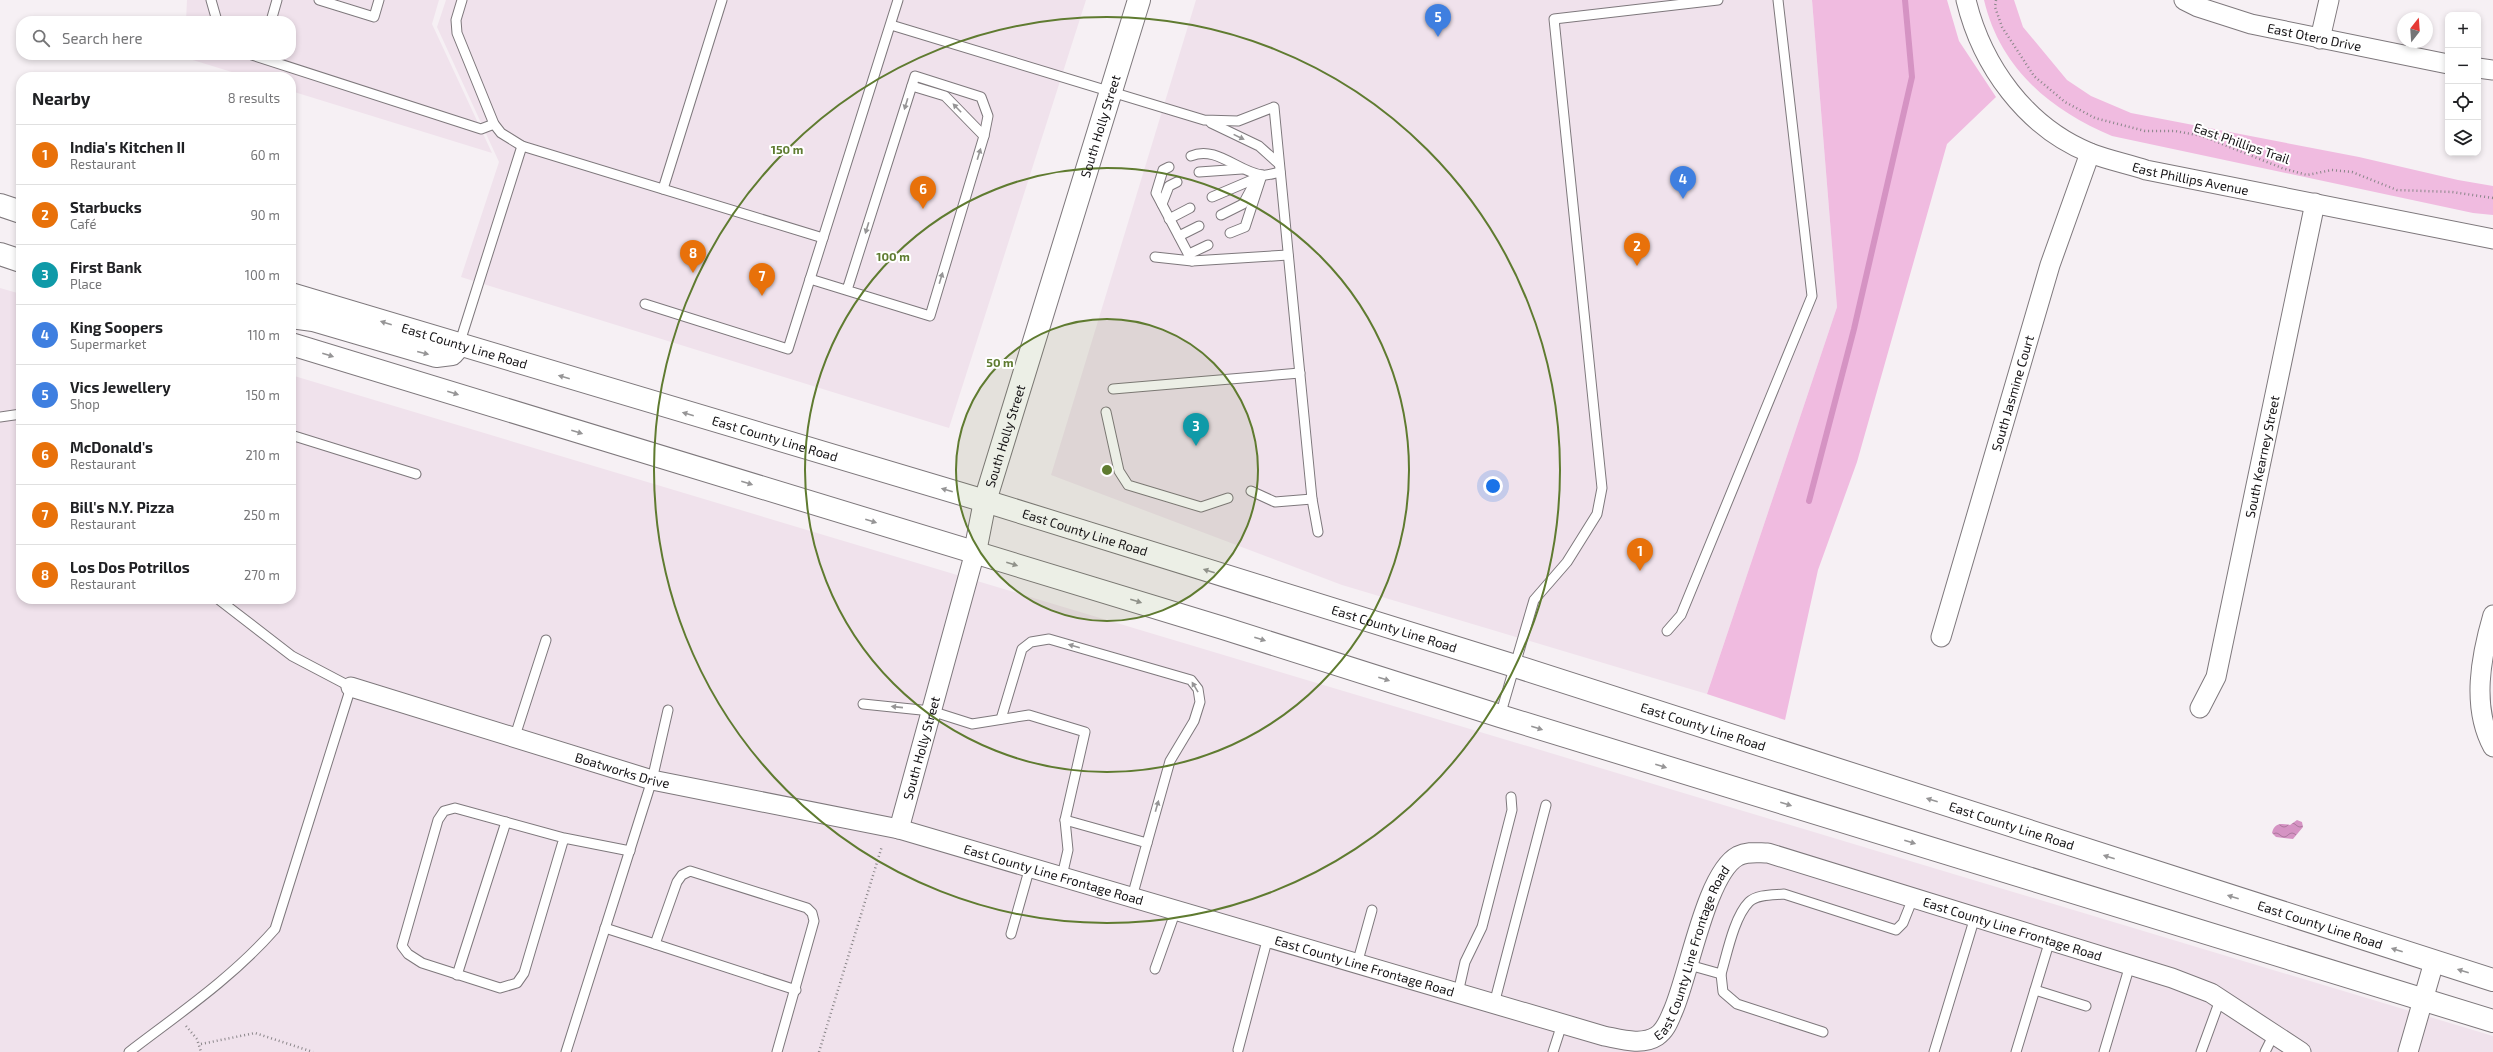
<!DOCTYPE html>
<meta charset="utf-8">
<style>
:root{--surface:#fff;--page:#f6f6f6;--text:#202124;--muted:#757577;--line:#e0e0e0;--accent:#0f766e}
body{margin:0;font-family:"Exo 2",sans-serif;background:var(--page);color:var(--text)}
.controls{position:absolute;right:12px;top:12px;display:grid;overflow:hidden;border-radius:8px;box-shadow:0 2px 6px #0003}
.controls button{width:36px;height:36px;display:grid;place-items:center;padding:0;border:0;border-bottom:1px solid var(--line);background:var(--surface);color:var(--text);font:20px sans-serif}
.compass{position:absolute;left:2397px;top:12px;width:36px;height:36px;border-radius:50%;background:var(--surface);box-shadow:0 2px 6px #0003;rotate:17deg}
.you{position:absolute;left:1493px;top:486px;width:14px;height:14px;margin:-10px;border:3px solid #fff;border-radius:50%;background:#1a73e8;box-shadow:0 0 0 6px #1a73e833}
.badge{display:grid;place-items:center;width:26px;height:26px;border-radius:50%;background:var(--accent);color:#fff;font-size:13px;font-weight:700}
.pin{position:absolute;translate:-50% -33px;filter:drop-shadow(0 1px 2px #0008)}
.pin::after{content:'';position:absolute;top:21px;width:14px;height:12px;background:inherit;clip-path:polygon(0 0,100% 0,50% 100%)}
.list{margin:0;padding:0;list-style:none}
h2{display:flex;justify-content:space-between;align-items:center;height:52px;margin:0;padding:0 16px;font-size:17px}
h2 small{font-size:13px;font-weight:400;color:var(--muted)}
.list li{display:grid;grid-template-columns:26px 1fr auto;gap:12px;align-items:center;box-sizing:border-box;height:60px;padding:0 16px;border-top:1px solid var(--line)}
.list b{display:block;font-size:15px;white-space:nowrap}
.list p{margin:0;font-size:13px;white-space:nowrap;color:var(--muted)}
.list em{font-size:13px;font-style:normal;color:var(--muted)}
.icon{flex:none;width:22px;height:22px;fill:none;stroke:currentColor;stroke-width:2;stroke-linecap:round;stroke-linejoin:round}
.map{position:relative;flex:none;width:2493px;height:1052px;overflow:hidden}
.search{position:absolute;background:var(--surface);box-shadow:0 2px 6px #0003;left:16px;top:16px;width:280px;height:44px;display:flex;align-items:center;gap:10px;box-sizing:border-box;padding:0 14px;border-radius:16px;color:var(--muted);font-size:15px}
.panel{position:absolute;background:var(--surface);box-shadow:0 2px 6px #0003;left:16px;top:72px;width:280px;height:532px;border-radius:16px}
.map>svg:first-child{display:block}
</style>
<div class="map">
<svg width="2493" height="1052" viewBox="0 0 2493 1052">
<defs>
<pattern id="water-waves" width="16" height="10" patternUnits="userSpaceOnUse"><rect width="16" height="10" fill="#d593c3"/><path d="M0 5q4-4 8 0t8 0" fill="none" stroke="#ac779d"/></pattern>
</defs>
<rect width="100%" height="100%" fill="#f6f0f4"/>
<g fill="#f0e2ec">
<path d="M187,0H439L432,24L492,153L291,91V77H248L183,57L184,55H291V21H186Z"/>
<path d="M446,0H1086L949,428L461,277L499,162L437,27Z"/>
<path d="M1196,0H1812L1837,307L1707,694L1342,585L1051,475Z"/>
<path d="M0,288L21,294V599H291V375L2493,1036V1052H0Z"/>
</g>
<g fill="#f0bbe0">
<path d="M1812,0H1947L1959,41L1996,97L1947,144L1857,462L1818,570L1785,720L1707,694L1837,307Z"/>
<path d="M1984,0H2014L2023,27L2067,80L2091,96L2131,113L2359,157L2458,180L2493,186V215L2473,213L2112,136C2050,110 2000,68 1984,0Z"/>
</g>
<path fill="url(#water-waves)" d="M2297,820L2302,822L2303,827L2293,839L2276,837L2272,833C2274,823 2281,823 2290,825Z"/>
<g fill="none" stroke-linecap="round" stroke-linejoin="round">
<path stroke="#d593c3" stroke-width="6" d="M1809,501L1854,329L1912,77L1905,0"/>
<defs>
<g id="lane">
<path d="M211,0L217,21"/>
<path d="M319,0L374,17L379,0"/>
<path d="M462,0L456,20L457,33L494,124L501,133L522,146L823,238"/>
<path d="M271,21L277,0"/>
<path d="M891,25L1204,120L1238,121L1274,107L1312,499L1318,532"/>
<path d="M252,55L481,129L494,124"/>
<path d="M912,86L945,96L984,136"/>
<path d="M1211,123L1259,146L1279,164"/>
<path d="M1191,156C1216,145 1238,172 1262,175C1267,176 1275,173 1280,172"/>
<path d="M1169,167L1163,170L1156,193L1192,261"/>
<path d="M1199,172L1242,169"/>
<path d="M663,189L722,0"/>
<path d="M1212,197L1259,177"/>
<path d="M1162,204L1169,186L1177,182"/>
<path d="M1221,215L1243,204L1256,180"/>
<path d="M1169,219L1190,208"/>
<path d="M1230,233L1245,227L1262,175"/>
<path d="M1179,236L1199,226"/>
<path d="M1189,254L1208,245"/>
<path d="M1155,257L1192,261L1288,255"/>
<path d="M810,279L930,316L984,136L988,116L981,97L915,76L847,290"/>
<path d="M645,304L788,349L898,0"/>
<path d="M459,345L522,146"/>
<path d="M1113,389L1300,373"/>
<path d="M1106,412L1119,471L1128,485L1201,507L1228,498"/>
<path d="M0,417L21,414"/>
<path d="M291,435L416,474"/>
<path d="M1251,491L1275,502L1312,499"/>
<path d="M1667,631L1681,615L1812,296L1778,0"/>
<path d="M863,704L931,711L972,724L1029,715L1085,732L1065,820L1068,850L1062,876"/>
<path d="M1500,716L1534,600L1567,562L1597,514L1602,488L1554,19L1718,0"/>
<path d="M1001,719L1022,649L1031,642L1049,639L1191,680L1198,689L1200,702L1194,721L1170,761L1147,843"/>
<path d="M514,739L546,640"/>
<path d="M1065,820L1147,843L1132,897"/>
<path d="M564,838L524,973L517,983L500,988L422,963L408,954L402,946L438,820L444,811L455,808L564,838L630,851"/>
<path d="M605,928L655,944L677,882L682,875L690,871L807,908L812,913L814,921L777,1052"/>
<path d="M1011,934L1030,867"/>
<path d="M655,944L796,990"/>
<path d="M1357,964L1372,910"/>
<path d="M1689,965L1721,974C1727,954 1734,917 1749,902C1757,894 1774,895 1784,894L1896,930L1903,923L1913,898"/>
<path d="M1155,969L1176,910"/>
<path d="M1721,974L1723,992L1737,1004L1823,1032"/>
<path d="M457,975L506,822"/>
<path d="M2035,990L2086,1006"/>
<path d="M1458,993L1465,962L1482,927L1512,810L1511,797"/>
<path d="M1494,1004L1546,805"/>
<path d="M1238,1050L1268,937"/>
<path d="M129,1052C180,1013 233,977 275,929L351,687L292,656L218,599"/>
<path d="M566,1052L652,780L668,710"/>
<path d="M1553,1052L1562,1024"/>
<path d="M1934,1052L1975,917"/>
<path d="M2016,1052L2050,940"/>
<path d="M2104,1052L2130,965"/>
<path d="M2201,1052L2220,1000"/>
<path d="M2265,1052L2273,1036"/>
</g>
<g id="street">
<path id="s1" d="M1966,0C1982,66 2026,127 2090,153C2108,160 2128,164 2146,170L2493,239"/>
<path id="s2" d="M2184,0L2198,7L2251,24L2448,64"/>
<path d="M2320,39L2329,0"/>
<path d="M2478,68L2493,70"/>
<path d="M2493,615C2481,656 2471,707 2493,747"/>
<path id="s3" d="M1941,637L2050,265L2090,153"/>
<path id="s4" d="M351,687L652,780L899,829L1604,1036C1620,1039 1642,1046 1657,1036C1666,1030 1669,1020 1673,1011C1689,975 1706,873 1738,856C1748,851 1758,853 1768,853L2172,978L2211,993L2301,1052"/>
<path id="s5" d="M2200,708L2216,677L2315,203"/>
<path id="s6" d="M899,829L975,552"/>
<path d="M2408,1052L2434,962"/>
</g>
<g id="secondary">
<path d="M0,205L21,212"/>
<path d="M0,254L21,261"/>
<path id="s7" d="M291,294L985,501L1515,666L2493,980"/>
<path d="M291,317L313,320L436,356L452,354L459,346"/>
<path d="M291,344L1223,628L1500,716L2493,1021"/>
<path id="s8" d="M975,552L985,501L1139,0"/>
</g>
</defs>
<use href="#lane" stroke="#7e787c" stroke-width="11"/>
<use href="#street" stroke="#7e787c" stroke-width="21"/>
<use href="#secondary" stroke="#7e787c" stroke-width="24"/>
<g stroke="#8a8689" stroke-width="2.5" stroke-dasharray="1 3" stroke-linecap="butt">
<path d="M1996,0L1995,7L2002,27L2034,76L2065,102L2095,118L2145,131H2175L2202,136L2282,168L2307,175L2332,170L2352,172L2397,190L2452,192L2493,198"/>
<path d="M186,1026L197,1039L201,1052"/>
<path d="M201,1044L255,1033L313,1052"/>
<path d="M819,1052L882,846"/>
</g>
<use href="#lane" stroke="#fff" stroke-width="9"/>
<use href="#street" stroke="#fff" stroke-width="19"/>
<use href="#secondary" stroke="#fff" stroke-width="22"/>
</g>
<defs><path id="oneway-solid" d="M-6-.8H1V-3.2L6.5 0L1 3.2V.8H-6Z"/></defs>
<g fill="#969596">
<use href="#oneway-solid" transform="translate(906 104) rotate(107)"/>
<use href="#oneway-solid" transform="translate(957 108) rotate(-134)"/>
<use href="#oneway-solid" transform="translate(1239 137) rotate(26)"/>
<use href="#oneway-solid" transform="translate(979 154) rotate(-73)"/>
<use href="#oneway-solid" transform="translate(867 228) rotate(107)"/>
<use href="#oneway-solid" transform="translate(941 278) rotate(-73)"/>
<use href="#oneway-solid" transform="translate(386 323) rotate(-163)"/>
<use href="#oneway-solid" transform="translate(423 353) rotate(14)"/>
<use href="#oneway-solid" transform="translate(328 355) rotate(17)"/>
<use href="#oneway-solid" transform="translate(564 377) rotate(-164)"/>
<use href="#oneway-solid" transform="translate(453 393) rotate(17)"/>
<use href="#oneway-solid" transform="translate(688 414) rotate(-164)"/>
<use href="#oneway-solid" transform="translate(577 432) rotate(17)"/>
<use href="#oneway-solid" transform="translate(747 483) rotate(17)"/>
<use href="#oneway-solid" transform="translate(947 490) rotate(-164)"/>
<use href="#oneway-solid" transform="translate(871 521) rotate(17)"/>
<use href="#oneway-solid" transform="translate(1012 564) rotate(17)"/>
<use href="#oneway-solid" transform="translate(1209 571) rotate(-163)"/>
<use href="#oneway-solid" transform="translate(1136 601) rotate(17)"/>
<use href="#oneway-solid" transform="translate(1260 639) rotate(18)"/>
<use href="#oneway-solid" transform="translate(1074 646) rotate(-164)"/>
<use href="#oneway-solid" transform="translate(1384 679) rotate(18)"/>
<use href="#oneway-solid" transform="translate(1195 687) rotate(-121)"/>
<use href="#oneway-solid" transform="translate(897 707) rotate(-174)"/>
<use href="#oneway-solid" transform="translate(1537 728) rotate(17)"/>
<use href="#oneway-solid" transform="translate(1661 766) rotate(17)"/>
<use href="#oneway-solid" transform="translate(1932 800) rotate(-162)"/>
<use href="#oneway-solid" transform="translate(1786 804) rotate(17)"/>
<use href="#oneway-solid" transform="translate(1157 806) rotate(-74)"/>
<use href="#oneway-solid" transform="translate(1910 842) rotate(17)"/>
<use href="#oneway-solid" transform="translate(2109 857) rotate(-162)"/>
<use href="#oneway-solid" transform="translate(2233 897) rotate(-162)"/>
<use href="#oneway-solid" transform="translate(2397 950) rotate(-162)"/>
<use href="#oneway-solid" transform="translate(2463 971) rotate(-163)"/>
</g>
<circle cx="1107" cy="470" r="151" fill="#5f7b30" fill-opacity=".12"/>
<g fill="none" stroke="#5f7b30" stroke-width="2">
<circle cx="1107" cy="470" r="151"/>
<circle cx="1107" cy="470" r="302"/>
<circle cx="1107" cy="470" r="453"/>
</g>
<g text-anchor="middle" stroke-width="4" stroke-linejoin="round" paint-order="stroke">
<g font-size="13" fill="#151315" stroke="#fff">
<text dy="5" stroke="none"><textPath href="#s2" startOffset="136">East Otero Drive</textPath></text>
<text dy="5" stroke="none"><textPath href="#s8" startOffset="444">South Holly Street</textPath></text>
<text transform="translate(2242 143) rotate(19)" y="5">East Phillips Trail</text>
<text dy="5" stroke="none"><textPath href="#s1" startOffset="308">East Phillips Avenue</textPath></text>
<text dy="5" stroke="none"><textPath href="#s7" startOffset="181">East County Line Road</textPath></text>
<text dy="5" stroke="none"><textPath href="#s3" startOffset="254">South Jasmine Court</textPath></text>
<text dy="5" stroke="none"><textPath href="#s8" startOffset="120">South Holly Street</textPath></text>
<text dy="5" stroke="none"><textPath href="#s7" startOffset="505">East County Line Road</textPath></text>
<text dy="5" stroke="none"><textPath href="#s5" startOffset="260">South Kearney Street</textPath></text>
<text dy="5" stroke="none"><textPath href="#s7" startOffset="829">East County Line Road</textPath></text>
<text dy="5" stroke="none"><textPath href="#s7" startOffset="1153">East County Line Road</textPath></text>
<text dy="5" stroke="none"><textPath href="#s7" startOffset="1477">East County Line Road</textPath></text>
<text dy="5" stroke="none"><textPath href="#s6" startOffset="84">South Holly Street</textPath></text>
<text dy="5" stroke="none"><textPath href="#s4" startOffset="284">Boatworks Drive</textPath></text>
<text dy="5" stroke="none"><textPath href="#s7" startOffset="1801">East County Line Road</textPath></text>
<text dy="5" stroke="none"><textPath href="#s4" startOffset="728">East County Line Frontage Road</textPath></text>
<text dy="5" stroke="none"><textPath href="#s7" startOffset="2125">East County Line Road</textPath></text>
<text dy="5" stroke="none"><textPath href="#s4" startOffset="1843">East County Line Frontage Road</textPath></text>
<text dy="5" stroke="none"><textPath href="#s4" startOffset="1447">East County Line Frontage Road</textPath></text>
<text dy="5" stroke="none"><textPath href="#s4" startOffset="1052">East County Line Frontage Road</textPath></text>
</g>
</g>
<circle cx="1107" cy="470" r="6" fill="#5f7b30" stroke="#fff" stroke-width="2"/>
<g font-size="12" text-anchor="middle" font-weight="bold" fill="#5f7b30" stroke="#fff" stroke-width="4" stroke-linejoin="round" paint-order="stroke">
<text x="787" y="154">150 m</text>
<text x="893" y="261">100 m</text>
<text x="1000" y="367">50 m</text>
</g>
</svg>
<div class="controls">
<button>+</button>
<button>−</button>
<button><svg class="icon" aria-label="locate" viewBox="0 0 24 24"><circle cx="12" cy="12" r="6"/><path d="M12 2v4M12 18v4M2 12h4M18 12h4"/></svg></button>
<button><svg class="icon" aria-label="layers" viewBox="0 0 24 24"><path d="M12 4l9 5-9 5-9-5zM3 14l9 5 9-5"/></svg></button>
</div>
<svg class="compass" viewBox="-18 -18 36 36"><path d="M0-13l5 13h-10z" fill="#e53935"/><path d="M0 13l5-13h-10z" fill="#757577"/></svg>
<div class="you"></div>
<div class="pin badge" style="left:1640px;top:571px;background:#e8710a">1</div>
<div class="pin badge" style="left:1637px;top:266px;background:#e8710a">2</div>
<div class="pin badge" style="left:1196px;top:446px;background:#0f9aa8">3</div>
<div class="pin badge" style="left:1683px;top:199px;background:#3f7fe0">4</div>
<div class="pin badge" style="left:1438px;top:37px;background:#3f7fe0">5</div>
<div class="pin badge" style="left:923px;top:209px;background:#e8710a">6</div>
<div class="pin badge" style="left:762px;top:296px;background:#e8710a">7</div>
<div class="pin badge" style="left:693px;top:273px;background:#e8710a">8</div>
<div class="search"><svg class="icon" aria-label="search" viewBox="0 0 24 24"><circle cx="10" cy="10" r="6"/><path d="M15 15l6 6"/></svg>Search here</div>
<section class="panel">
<h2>Nearby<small>8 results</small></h2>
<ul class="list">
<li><span class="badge" style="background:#e8710a">1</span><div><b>India's Kitchen II</b><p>Restaurant</p></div><em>60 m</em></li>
<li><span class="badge" style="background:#e8710a">2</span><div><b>Starbucks</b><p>Café</p></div><em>90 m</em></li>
<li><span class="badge" style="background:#0f9aa8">3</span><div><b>First Bank</b><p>Place</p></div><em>100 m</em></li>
<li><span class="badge" style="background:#3f7fe0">4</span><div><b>King Soopers</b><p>Supermarket</p></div><em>110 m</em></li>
<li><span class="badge" style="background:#3f7fe0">5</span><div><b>Vics Jewellery</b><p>Shop</p></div><em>150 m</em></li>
<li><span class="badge" style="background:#e8710a">6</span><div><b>McDonald's</b><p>Restaurant</p></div><em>210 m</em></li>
<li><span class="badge" style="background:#e8710a">7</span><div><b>Bill's N.Y. Pizza</b><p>Restaurant</p></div><em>250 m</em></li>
<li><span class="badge" style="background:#e8710a">8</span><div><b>Los Dos Potrillos</b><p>Restaurant</p></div><em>270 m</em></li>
</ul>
</section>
</div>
